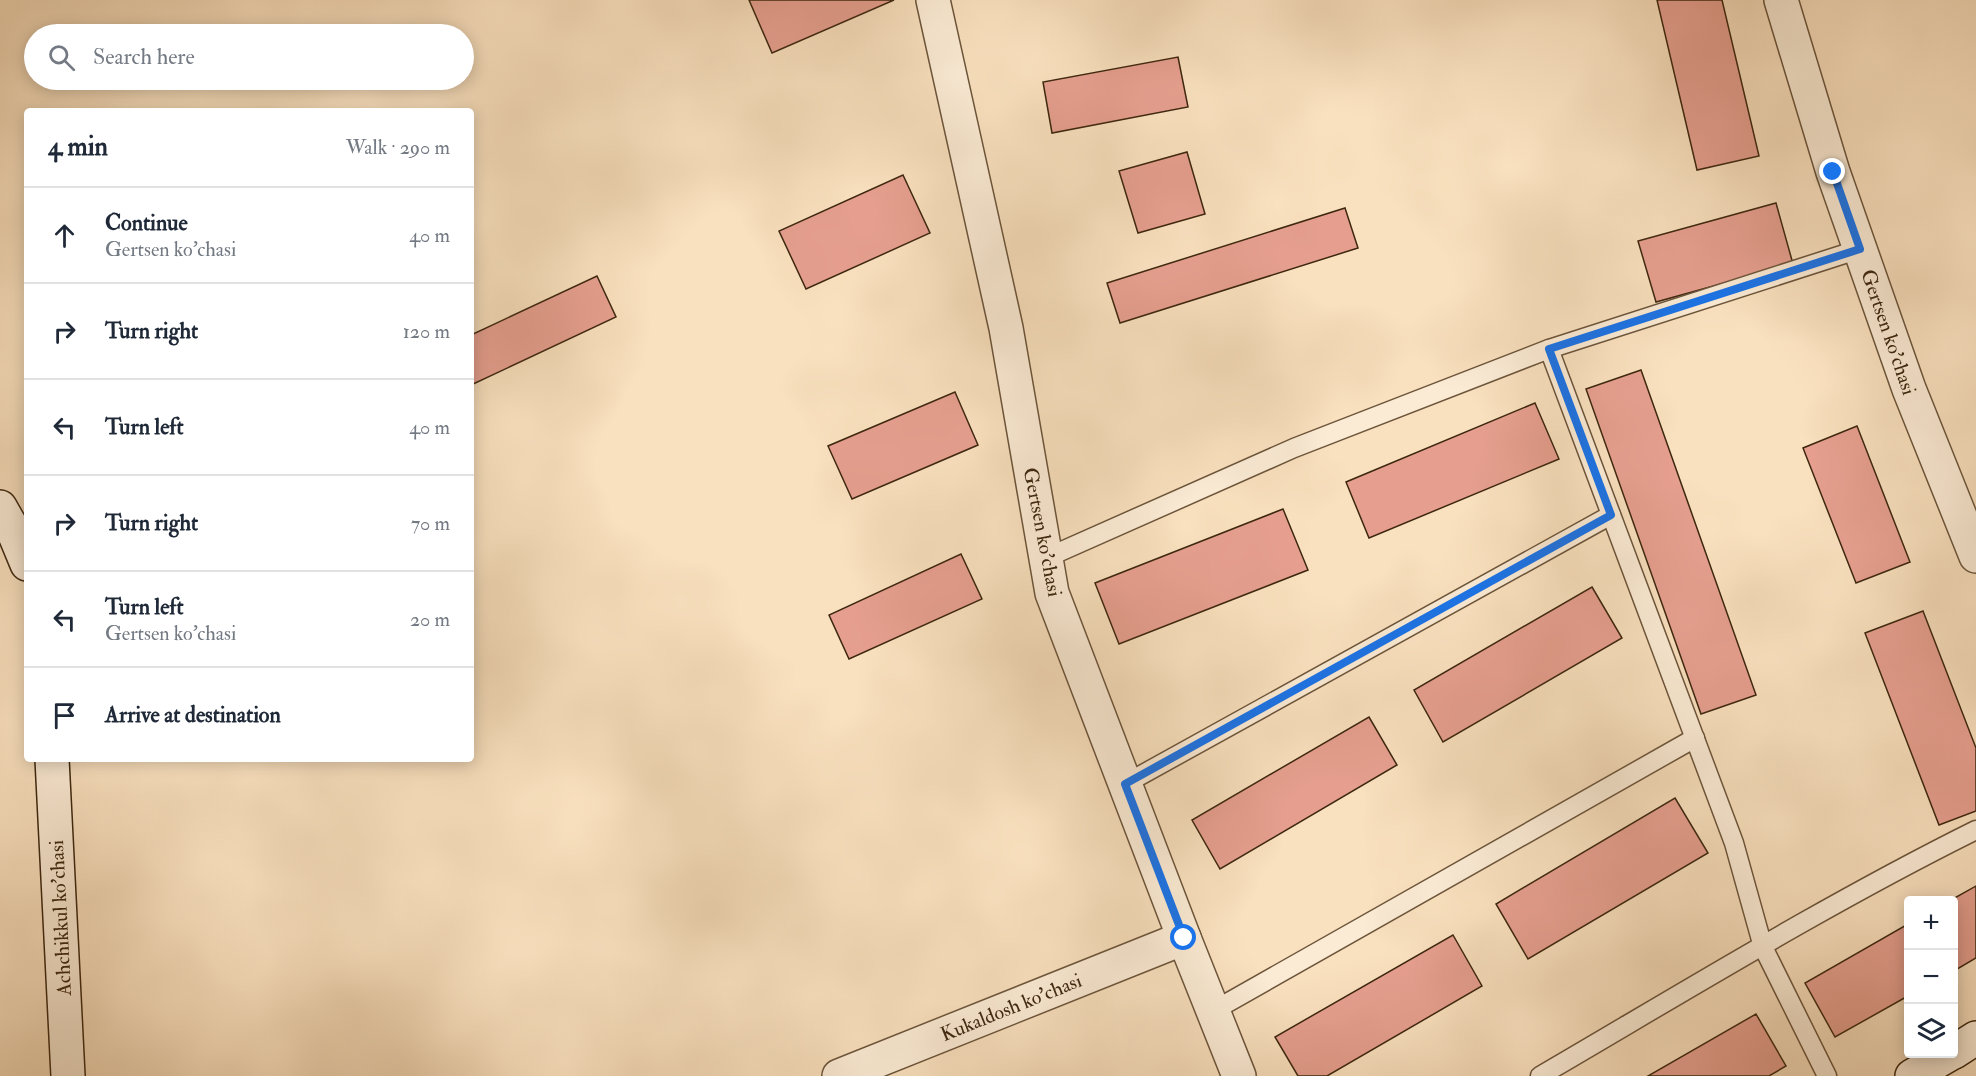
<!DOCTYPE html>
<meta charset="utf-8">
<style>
:root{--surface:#fff;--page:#f2f2f3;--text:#1f2937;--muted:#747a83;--line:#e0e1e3}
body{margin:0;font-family:"IM FELL Double Pica",serif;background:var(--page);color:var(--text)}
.controls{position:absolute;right:18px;bottom:18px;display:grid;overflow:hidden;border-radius:6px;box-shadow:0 3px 15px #0003}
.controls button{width:54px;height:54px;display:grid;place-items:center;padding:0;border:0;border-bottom:2px solid var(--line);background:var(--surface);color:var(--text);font:30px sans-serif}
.stop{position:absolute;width:18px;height:18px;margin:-14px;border:4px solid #1a73e8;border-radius:50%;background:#fff}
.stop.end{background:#1a73e8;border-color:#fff;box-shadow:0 2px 6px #0008}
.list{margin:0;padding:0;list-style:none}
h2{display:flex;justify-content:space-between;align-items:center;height:78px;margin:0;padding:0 24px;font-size:26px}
h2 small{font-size:20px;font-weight:400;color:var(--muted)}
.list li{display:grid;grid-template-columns:39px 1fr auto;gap:18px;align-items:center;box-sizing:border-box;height:96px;padding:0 24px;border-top:2px solid var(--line)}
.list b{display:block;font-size:22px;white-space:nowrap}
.list p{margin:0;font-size:20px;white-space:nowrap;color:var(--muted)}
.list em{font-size:20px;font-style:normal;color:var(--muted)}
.icon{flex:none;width:33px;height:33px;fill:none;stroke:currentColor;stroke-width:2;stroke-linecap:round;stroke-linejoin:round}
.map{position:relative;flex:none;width:1976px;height:1076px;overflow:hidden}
.search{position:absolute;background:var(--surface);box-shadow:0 3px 15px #0003;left:24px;top:24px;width:450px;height:66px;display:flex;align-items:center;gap:15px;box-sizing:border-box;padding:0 21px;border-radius:33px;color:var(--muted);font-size:22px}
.panel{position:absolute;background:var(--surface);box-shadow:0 3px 15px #0003;left:24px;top:108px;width:450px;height:654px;border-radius:6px}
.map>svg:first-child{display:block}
</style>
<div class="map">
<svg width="1976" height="1076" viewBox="0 0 1976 1076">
<rect width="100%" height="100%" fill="#f9e0be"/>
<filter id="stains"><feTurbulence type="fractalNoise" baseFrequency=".00333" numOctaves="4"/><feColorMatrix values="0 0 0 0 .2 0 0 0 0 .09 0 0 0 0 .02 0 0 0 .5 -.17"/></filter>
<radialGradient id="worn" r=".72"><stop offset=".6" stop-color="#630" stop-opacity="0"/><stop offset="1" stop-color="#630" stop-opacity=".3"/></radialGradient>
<g fill="#e69f8f" stroke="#3d270f" stroke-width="1.5">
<path d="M749,0H894L772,53Z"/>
<path d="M1657,0H1722L1759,156L1697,170Z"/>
<path d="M1178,57L1188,107L1052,133L1043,82Z"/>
<path d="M1187,152L1205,214L1138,233L1119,171Z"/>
<path d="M903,175L930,233L806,289L779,231Z"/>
<path d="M1776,203L1793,264L1656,302L1638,241Z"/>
<path d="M1345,208L1358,248L1120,323L1107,283Z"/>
<path d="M597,276L616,317L471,385V335Z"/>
<path d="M1641,370L1756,695L1701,714L1586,389Z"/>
<path d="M955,392L978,445L852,499L828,446Z"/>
<path d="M1535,403L1559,459L1369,538L1346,482Z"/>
<path d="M1857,426L1910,562L1856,583L1803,448Z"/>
<path d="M1283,509L1308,570L1119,644L1095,583Z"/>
<path d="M961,554L982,599L849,659L829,615Z"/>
<path d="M1592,587L1622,638L1443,742L1414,690Z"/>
<path d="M1923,611L1976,748V811L1939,825L1865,633Z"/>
<path d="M1369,717L1397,765L1220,869L1192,820Z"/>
<path d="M1675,798L1708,853L1528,959L1496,904Z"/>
<path d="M1976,886V958L1954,971V900H1951Z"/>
<path d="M1908,924V996L1835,1037L1805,983Z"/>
<path d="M1453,935L1482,986L1327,1076H1298L1275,1037Z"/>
<path d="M1756,1014L1786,1066L1769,1076H1648Z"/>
</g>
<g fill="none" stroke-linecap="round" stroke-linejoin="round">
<defs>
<g id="lane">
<path d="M1549,349L1734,843L1763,947L1827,1076"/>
<path d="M1046,558L1294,448L1549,349L1860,249"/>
<path d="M1125,784L1611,515"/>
<path d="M1213,1011L1695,738"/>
<path d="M1540,1076C1684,992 1827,904 1976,830"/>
</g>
<g id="street">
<path d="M933,0L1006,328L1052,593L1184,938L1239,1076"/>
<path d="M1781,0L1833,172L1909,389L1976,556"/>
<path d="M839,1076L1184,938"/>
</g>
<g id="secondary">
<path d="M0,507L12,528L27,564"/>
<path d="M52,759L68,1076"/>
<path d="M1954,1052L1976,1038"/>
<path d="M1912,1076L1950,1054"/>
</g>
</defs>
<use href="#lane" stroke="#6c553b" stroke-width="21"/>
<use href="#street" stroke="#6c553b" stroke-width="36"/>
<use href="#secondary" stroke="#3d270f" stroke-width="36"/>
<use href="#lane" stroke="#fbebd5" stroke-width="18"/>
<use href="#street" stroke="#fbebd5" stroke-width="33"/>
<use href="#secondary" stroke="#fbebd5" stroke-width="33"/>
</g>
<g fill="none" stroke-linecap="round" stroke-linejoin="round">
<path stroke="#1a73e8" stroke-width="8" d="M1184,938L1125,784L1611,515L1549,349L1860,249L1833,172"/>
</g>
<g text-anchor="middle" stroke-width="6" stroke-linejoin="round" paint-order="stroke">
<g font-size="20" fill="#3d270f" stroke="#fbebd5">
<text transform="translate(1889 332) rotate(71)" y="7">Gertsen ko'chasi</text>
<text transform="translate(1043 532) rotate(79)" y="7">Gertsen ko'chasi</text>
<text transform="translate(60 918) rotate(-93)" y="7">Achchikkul ko'chasi</text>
<text transform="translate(1011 1007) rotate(-22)" y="7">Kukaldosh ko'chasi</text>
</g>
</g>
<rect width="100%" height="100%" filter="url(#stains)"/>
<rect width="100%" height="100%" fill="url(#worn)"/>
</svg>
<div class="controls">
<button>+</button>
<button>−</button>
<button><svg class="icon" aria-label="layers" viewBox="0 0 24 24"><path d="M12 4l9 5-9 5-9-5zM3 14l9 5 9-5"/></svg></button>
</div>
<div class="stop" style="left:1184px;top:938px"></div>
<div class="stop end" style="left:1833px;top:172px"></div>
<div class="search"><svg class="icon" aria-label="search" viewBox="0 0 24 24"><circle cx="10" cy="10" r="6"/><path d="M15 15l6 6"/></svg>Search here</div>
<section class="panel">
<h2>4 min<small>Walk · 290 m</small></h2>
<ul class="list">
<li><svg class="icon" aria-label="ahead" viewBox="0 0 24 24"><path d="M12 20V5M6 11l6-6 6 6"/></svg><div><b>Continue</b><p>Gertsen ko'chasi</p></div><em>40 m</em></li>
<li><svg class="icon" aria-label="right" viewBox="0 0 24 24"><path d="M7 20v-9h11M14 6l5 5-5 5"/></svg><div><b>Turn right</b></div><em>120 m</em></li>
<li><svg class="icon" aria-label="left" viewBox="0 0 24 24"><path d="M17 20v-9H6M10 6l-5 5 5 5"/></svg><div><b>Turn left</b></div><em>40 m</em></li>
<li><svg class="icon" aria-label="right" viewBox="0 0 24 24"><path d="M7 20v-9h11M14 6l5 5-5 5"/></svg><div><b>Turn right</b></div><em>70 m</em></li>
<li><svg class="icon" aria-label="left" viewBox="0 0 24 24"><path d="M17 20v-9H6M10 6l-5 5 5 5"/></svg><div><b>Turn left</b><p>Gertsen ko'chasi</p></div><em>20 m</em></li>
<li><svg class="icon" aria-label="arrive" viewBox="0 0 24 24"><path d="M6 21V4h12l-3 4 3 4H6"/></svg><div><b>Arrive at destination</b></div></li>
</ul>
</section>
</div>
